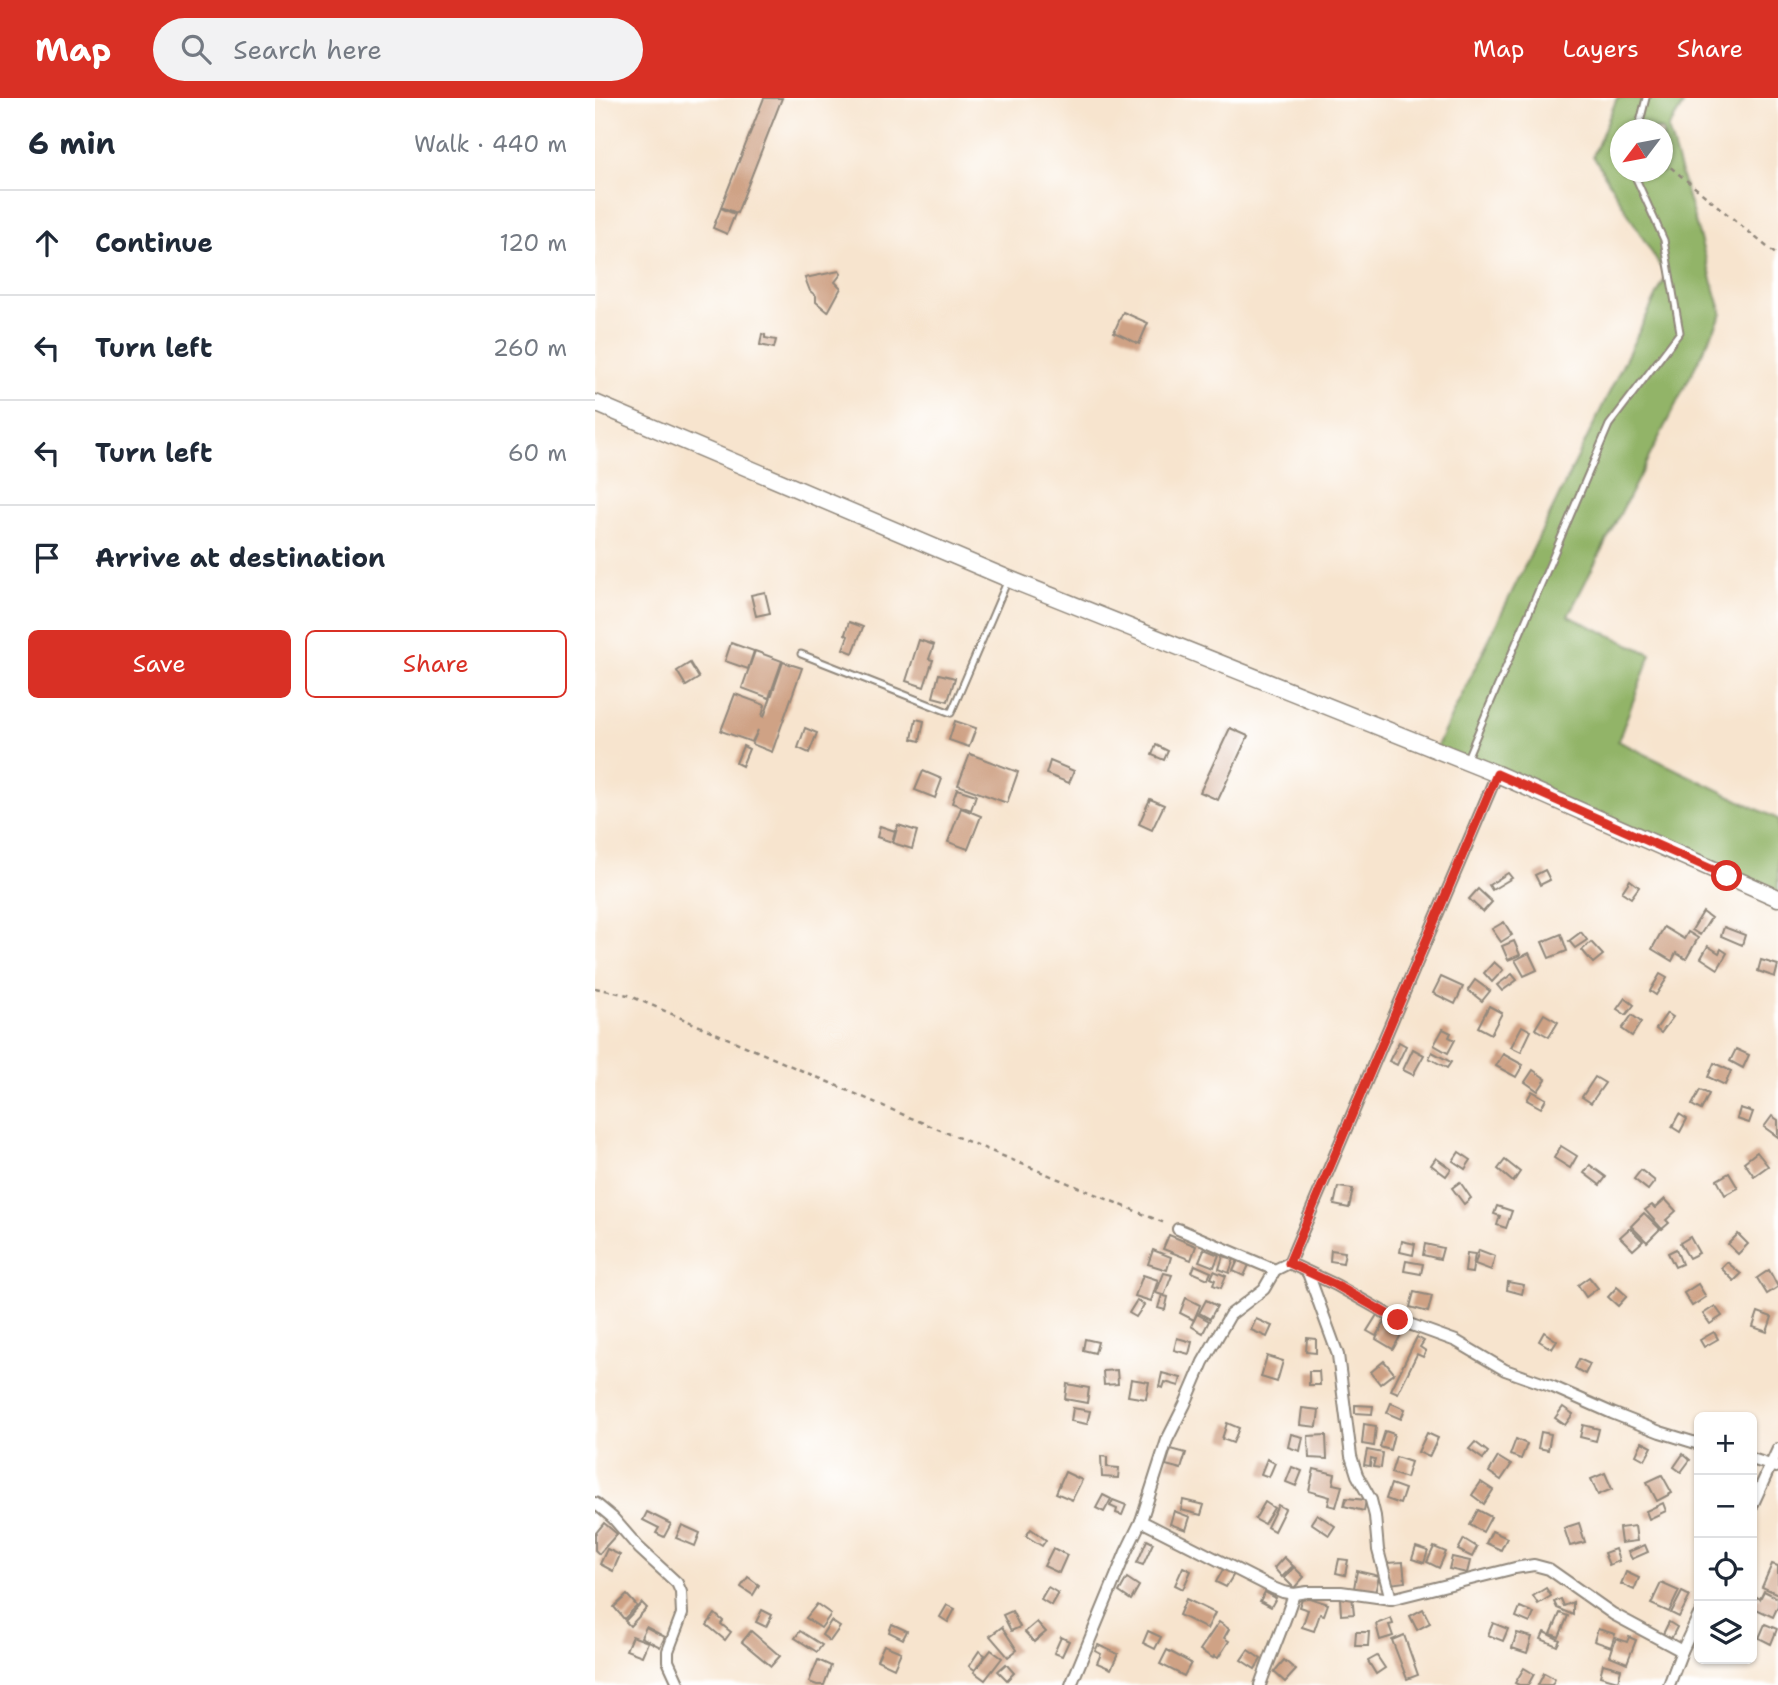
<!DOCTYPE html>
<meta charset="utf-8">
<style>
:root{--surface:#fff;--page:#f2f2f3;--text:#1f2937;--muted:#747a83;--line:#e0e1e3;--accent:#d93025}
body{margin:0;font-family:"Shantell Sans",sans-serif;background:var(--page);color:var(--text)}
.controls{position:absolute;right:21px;bottom:21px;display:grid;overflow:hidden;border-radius:10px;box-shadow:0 2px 5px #0004}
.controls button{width:63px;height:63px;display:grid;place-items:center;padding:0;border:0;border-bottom:2px solid var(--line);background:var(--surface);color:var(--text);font:35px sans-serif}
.compass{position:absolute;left:1015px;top:21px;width:63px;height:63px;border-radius:50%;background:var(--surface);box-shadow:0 2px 5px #0004;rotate:238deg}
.stop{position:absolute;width:21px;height:21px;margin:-16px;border:5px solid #d93025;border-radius:50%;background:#fff}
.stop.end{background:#d93025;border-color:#fff;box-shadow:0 2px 7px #0008}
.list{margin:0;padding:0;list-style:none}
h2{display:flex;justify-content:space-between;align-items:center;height:91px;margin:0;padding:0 28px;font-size:30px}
h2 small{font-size:23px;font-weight:400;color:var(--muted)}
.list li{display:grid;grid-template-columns:46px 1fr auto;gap:21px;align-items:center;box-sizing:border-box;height:105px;padding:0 28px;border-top:2px solid var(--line)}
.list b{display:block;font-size:26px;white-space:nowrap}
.list em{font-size:23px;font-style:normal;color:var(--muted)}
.actions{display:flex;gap:14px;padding:21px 28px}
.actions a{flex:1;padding:16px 0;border:2px solid var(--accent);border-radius:10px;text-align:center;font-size:24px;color:var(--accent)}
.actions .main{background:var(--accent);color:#fff}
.icon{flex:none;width:38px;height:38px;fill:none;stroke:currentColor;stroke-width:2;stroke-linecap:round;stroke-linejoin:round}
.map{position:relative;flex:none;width:1183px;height:1587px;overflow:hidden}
header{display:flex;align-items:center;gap:42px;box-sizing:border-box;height:98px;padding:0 35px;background:var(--accent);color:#fff}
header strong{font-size:33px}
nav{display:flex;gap:38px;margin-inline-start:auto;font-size:24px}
.search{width:490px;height:63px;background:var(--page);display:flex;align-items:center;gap:18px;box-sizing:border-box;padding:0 24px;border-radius:38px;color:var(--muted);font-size:26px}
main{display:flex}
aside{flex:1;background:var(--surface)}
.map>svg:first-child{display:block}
</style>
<header>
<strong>Map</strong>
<div class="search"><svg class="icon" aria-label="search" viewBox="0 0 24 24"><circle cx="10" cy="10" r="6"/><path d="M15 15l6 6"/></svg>Search here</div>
<nav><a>Map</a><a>Layers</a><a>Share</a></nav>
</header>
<main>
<aside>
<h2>6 min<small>Walk · 440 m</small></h2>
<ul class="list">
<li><svg class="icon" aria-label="ahead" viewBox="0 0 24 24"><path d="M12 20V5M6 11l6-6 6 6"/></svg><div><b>Continue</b></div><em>120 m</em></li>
<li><svg class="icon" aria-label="left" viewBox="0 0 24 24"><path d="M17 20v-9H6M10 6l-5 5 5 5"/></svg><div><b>Turn left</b></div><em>260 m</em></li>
<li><svg class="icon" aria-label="left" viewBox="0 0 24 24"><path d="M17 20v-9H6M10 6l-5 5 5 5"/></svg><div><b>Turn left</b></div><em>60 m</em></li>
<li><svg class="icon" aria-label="arrive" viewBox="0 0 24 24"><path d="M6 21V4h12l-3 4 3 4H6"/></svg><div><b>Arrive at destination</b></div></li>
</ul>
<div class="actions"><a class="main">Save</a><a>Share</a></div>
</aside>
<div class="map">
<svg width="1183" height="1587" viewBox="0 0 1183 1587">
<rect width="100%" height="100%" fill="#fff"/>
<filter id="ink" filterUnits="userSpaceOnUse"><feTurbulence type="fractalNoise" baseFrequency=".0143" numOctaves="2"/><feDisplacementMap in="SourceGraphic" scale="14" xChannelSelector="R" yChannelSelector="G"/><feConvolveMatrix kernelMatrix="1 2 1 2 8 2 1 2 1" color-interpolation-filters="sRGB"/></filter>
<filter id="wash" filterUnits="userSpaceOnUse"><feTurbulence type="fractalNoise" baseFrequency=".00686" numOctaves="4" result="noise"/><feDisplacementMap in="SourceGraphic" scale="28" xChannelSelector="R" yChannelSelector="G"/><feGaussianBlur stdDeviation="1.57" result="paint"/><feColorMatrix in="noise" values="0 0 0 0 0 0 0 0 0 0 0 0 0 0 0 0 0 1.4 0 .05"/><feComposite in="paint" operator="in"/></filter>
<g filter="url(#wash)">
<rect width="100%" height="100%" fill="#f7e4ce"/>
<path fill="#92b468" stroke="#5e704a" stroke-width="2" fill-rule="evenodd" d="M1022,0H1092L1073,31L1127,216L973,518L1056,556L1023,643L1183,721V794L841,650L1071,178L998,58ZM1026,32H1068V74H1026Z"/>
<g id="blocks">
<g fill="#cfa285">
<path d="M169,0H187L142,115L126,109Z"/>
<path d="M126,110L140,116L132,136L118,130Z"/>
<path d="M244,173L246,176L240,184L246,190L233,214L221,204V198L215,193L210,180Z"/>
<path d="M528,214L553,225L544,246L519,234Z"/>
<path d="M167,236L170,237V240L181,242L179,250L165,247Z"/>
<path d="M170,494L175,515L161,518L156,497Z"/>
<path d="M254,524L268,529L258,555L248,551L253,538L250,536Z"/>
<path d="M324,542L339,547L334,561L338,562L329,589L311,583Z"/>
<path d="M136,545L159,553L153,571L130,563Z"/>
<path d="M160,553L187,563L174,600L147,590Z"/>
<path d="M188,564L207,570L177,654L157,646L163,632L157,644L126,633L140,596L170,607L167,618L169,619Z"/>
<path d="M95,565L104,580L91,588L82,573Z"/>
<path d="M344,576L360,580L353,603L338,599Z"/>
<path d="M321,621L329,623L325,643L317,641Z"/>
<path d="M360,623L381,630L374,649L354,642Z"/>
<path d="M210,630L222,635L214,655L203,650Z"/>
<path d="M635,630L653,638L623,702L605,694Z"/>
<path d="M561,647L573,653L569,662L557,657Z"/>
<path d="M148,648L154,651L147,668L141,665Z"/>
<path d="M375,656L423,674L412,705L363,687Z"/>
<path d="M455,663L479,673L474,685L451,676Z"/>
<path d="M328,673L347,681L340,700L320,692Z"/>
<path d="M362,691L381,697L376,712L357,705Z"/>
<path d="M555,701L569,707L557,732L544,726Z"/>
<path d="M366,710L386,718L373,751L353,744Z"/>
<path d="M303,727L322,733L317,751L298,745Z"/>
<path d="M285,728L300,733L297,744L282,739Z"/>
<path d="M950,772L955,782L945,787L940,777Z"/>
<path d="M913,775L917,780L897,792L894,787Z"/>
<path d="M1035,782L1044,789L1036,800L1027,794Z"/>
<path d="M883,791L897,804L888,814L874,801Z"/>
<path d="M1108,814L1116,820L1105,837L1097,832Z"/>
<path d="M909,824L917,837L906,844L897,831Z"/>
<path d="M1069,829L1089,841L1093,834L1103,840L1091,861L1081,855L1077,863L1057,851Z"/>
<path d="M1129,829L1150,837L1147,847L1126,838Z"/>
<path d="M986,834L992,842L980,850L974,843Z"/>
<path d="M966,836L972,853L954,860L947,844Z"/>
<path d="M919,843L925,857L913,862L907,848Z"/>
<path d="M996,844L1008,857L998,865L987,852Z"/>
<path d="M1113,848L1124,855L1126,851L1132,855L1123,871L1106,860Z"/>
<path d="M934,855L942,872L929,878L920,862Z"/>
<path d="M1166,862L1183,867L1180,879L1163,873Z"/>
<path d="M899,864L908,872L897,884L889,875Z"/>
<path d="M917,876L922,882L907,893L902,887Z"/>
<path d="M1065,876L1072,880L1061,897L1055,893Z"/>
<path d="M846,879L868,889L860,906L838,895Z"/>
<path d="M880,882L895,893L887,903L873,892Z"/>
<path d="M1030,900L1039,907L1031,917L1022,911Z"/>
<path d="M894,908L907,915L896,936L883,929Z"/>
<path d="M1072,915L1078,919L1066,935L1061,931Z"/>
<path d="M949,916L963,924L954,939L940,931Z"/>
<path d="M1037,917L1046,924L1037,938L1027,931Z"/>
<path d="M927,928L936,933L926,954L916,949Z"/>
<path d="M848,931L856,935L854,939L860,942L853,955L839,947Z"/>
<path d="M804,944L811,948L802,967L794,963Z"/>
<path d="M818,951L829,957L818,977L808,972Z"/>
<path d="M1141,951L1154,957L1148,970L1135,963Z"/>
<path d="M837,954L856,964L852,970L834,960Z"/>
<path d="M908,956L928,967L921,979L901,968Z"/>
<path d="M1119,965L1136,973L1130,987L1113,979Z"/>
<path d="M938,972L951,981L943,993L930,984Z"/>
<path d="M1000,979L1010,985L996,1005L987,999Z"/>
<path d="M1105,992L1114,996L1106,1012L1097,1007Z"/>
<path d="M937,993L951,1001L946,1010L932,1002Z"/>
<path d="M1145,1010L1158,1014L1154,1025L1142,1021Z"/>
<path d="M1084,1016L1092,1021L1085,1034L1077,1029Z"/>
<path d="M1177,1018L1183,1022V1039L1169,1029Z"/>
<path d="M966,1048L982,1058L975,1070L959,1060Z"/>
<path d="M864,1054L876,1062L870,1071L858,1063Z"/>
<path d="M1162,1054L1173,1068L1159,1078L1149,1064Z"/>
<path d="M841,1060L856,1071L851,1078L836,1067Z"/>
<path d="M910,1062L925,1074L918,1084L903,1071Z"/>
<path d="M995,1067L1011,1079L1005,1087L989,1075Z"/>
<path d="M1046,1072L1060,1083L1053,1092L1039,1081Z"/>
<path d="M1134,1075L1143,1090L1130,1097L1122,1082Z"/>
<path d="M865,1084L876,1100L869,1106L857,1090Z"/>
<path d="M743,1089L758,1091L754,1110L739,1107Z"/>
<path d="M1070,1101L1081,1113L1071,1122L1074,1125L1067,1131L1050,1112L1057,1107L1060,1110Z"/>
<path d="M902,1108L917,1113L911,1130L902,1127L905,1118L899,1116Z"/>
<path d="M1049,1115L1065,1131L1052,1144L1036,1128Z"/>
<path d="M1035,1130L1048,1143L1038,1152L1025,1139Z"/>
<path d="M1143,1136L1153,1146L1143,1156L1133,1146Z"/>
<path d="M574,1137L601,1148L596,1162L568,1151Z"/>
<path d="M1095,1139L1104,1155L1094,1160L1085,1145Z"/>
<path d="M807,1143L820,1146L818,1157L805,1154Z"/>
<path d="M830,1146L848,1150L845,1161L828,1157Z"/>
<path d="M609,1151L624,1157L619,1169L604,1163Z"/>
<path d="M1081,1151L1087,1166L1080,1169L1073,1155Z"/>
<path d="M558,1152L576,1159L572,1172L553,1166Z"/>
<path d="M736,1152L750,1154L748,1165L735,1163Z"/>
<path d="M884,1152L900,1158L896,1172L880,1166Z"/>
<path d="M872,1155L880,1156L877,1175L870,1174Z"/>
<path d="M628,1158L639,1161L634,1175L624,1171Z"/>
<path d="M643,1162L654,1167L649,1178L638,1173Z"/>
<path d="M811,1163L828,1166L826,1176L809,1173Z"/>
<path d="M1132,1164L1146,1176L1139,1183L1126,1170Z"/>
<path d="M600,1167L616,1174L613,1181L597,1174Z"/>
<path d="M1174,1172L1183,1189L1172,1196L1162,1180Z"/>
<path d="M619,1173L631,1178L626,1190L618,1187L620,1182L616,1180Z"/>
<path d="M569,1175L577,1177L569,1198L573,1199L570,1212L563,1210L567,1197L561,1195Z"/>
<path d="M548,1177L563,1182L556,1203L540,1198Z"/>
<path d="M994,1179L1003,1190L991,1199L983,1187Z"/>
<path d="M913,1184L929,1187L927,1196L912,1192Z"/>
<path d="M1103,1186L1111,1199L1097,1208L1089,1195Z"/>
<path d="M1022,1189L1032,1198L1023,1208L1013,1199Z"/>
<path d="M819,1194L837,1198L833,1214L815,1209Z"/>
<path d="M591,1200L605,1207L599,1222L585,1215Z"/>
<path d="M542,1202L549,1207L541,1219L534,1215Z"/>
<path d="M611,1202L622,1208L615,1221L604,1215Z"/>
<path d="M1120,1208L1127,1218L1115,1226L1108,1216Z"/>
<path d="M1163,1214L1177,1219L1172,1234L1158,1229Z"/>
<path d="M602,1216L614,1223L608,1235L596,1228Z"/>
<path d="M782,1217L790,1222L781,1238L772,1233Z"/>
<path d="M661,1221L677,1228L672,1239L656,1232Z"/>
<path d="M789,1225L807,1235L798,1251L781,1241Z"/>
<path d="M949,1234L962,1243L957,1251L944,1243Z"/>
<path d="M1119,1234L1123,1241L1109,1249L1105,1242Z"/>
<path d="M822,1239L829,1243L825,1249L831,1253L828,1259L822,1256L803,1295L796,1292Z"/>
<path d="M582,1240L597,1244L594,1256L579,1252Z"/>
<path d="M712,1240L721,1241V1255L711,1254Z"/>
<path d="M490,1241L503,1244L500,1255L488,1252Z"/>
<path d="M672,1258L688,1263L682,1284L666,1279Z"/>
<path d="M984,1261L995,1266L990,1276L980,1270Z"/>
<path d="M789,1263L799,1275L785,1286L776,1274Z"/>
<path d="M522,1272L523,1286L509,1287L508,1273Z"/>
<path d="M714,1273H724L725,1287H714Z"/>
<path d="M567,1275L586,1280L584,1288L570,1284L568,1290L564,1289Z"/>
<path d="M536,1281L554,1284L551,1301L533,1298Z"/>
<path d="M472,1286L494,1290L492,1305L470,1301Z"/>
<path d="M796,1305L810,1311L806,1321L792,1315Z"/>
<path d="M760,1307L778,1308L777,1316L760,1315Z"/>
<path d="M968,1309L978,1316L970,1327L960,1320Z"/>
<path d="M478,1310L495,1313L492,1326L476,1323Z"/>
<path d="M707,1310L724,1312L722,1329L705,1327Z"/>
<path d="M632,1325L644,1330L638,1345L627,1341Z"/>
<path d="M769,1326L781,1328L779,1348L767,1346Z"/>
<path d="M988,1327L1004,1331L1001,1343L985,1339Z"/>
<path d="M790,1333L799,1336L795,1352L785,1349Z"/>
<path d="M946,1334L956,1336L953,1352L943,1350Z"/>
<path d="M832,1335L843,1340L834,1359L823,1354Z"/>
<path d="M696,1336L708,1339L705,1353L693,1349Z"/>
<path d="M731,1337L732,1361L714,1360L713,1338Z"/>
<path d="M921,1341L932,1346L926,1361L915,1357Z"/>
<path d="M880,1344L893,1354L888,1361L874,1351Z"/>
<path d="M1047,1344L1057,1349L1050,1362L1041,1357Z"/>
<path d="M576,1351L591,1355L586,1371L571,1367Z"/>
<path d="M772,1352L788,1355L786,1370L778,1369L780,1361L776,1360L775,1368L769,1367Z"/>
<path d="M1088,1356L1095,1362L1086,1374L1079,1369Z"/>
<path d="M506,1358L512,1359V1369L524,1370L523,1380L507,1379Z"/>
<path d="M801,1359L816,1364L811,1380L796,1375Z"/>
<path d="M903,1359L916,1367L906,1382L894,1374Z"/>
<path d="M672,1361L680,1365L674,1379L666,1376Z"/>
<path d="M697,1369L707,1373L701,1388L691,1384Z"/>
<path d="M719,1371L740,1376L738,1386L747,1388L741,1409L733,1407L735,1399L714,1393Z"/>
<path d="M470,1374L487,1382L477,1402L461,1395Z"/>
<path d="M1010,1375L1017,1391L1003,1397L996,1381Z"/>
<path d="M1067,1377L1077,1395L1062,1403L1052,1384Z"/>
<path d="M886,1384L898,1392L889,1406L877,1397Z"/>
<path d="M796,1386L810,1391L805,1406L791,1401Z"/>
<path d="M508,1397L516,1401L509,1414L501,1410Z"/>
<path d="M751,1400L771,1402L769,1413L749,1408Z"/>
<path d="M518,1402L531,1407L527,1417L521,1415L522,1411L515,1408Z"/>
<path d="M588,1402L609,1407L606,1417L586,1412Z"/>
<path d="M670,1404L679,1410L669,1426L660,1421Z"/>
<path d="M1068,1405L1071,1413L1054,1421L1051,1413Z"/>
<path d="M683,1407L690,1411L679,1433L672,1429Z"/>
<path d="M883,1412L896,1419L888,1434L875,1427Z"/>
<path d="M579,1413L595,1419L591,1432L575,1426Z"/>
<path d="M52,1414L76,1426L69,1439L61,1435L64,1430L48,1422Z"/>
<path d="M722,1416L740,1428L734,1437L716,1425Z"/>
<path d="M9,1425L22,1436L4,1456L0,1452V1436Z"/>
<path d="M984,1425L990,1444L975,1448L969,1430Z"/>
<path d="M87,1427L105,1435L100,1448L81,1440Z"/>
<path d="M1040,1428L1042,1443L1026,1445L1024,1430Z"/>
<path d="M436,1431L451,1442L447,1448L431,1438Z"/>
<path d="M897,1433L912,1440L906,1452L891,1445Z"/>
<path d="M869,1441L882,1449L877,1459L863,1452Z"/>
<path d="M552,1442L558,1445L548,1467L542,1465Z"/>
<path d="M1050,1447L1053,1454L1037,1461L1033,1454Z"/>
<path d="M821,1449L833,1453L829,1465L817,1461Z"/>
<path d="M839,1449L851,1454L844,1470L832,1464Z"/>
<path d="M458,1450L472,1457L464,1475L449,1468Z"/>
<path d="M12,1451L25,1457L18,1473L5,1466Z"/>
<path d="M1020,1451L1024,1463L1014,1467L1009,1455Z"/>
<path d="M689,1459L698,1468L687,1479L679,1470Z"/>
<path d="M857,1459L875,1463L872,1475L854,1471Z"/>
<path d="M744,1461L753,1462L750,1477L741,1475Z"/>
<path d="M808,1464L810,1484L795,1486L792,1465Z"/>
<path d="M1177,1466L1183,1468V1496L1167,1489Z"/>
<path d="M588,1469L596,1473L588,1491L580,1487Z"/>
<path d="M699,1469L709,1479L699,1490L689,1480Z"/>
<path d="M629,1470L639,1476L631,1489L621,1484Z"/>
<path d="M762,1473L784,1478L780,1495L759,1490Z"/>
<path d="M1031,1474L1044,1480L1039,1492L1026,1486Z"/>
<path d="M153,1479L164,1487L158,1497L146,1489Z"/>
<path d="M532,1480L544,1488L536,1502L524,1494Z"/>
<path d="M1066,1485L1084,1493L1074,1514L1056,1506Z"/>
<path d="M453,1489L463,1495L456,1507L446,1501Z"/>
<path d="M951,1490L956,1498L943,1506L938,1498Z"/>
<path d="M1169,1493L1183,1500V1508L1178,1519L1157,1509L1162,1499L1165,1501Z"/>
<path d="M670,1494L681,1500L676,1509L665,1503Z"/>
<path d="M1087,1494L1095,1498L1084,1519L1076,1515Z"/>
<path d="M32,1497L42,1508L29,1521L19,1509Z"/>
<path d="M708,1498L733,1506L729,1517L725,1516L719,1533L707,1529L713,1512L704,1509Z"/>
<path d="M757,1498L759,1516L746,1517L745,1499Z"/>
<path d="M591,1501L620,1515L612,1531L584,1517Z"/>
<path d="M966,1501L969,1508L978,1504V1517L962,1510L959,1504Z"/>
<path d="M47,1505L52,1510L35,1528L30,1523Z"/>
<path d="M222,1506L236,1516L226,1530L211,1520Z"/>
<path d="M352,1507L360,1511L353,1524L345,1519Z"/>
<path d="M925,1509L939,1515L935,1525L921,1519Z"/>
<path d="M828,1511L835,1525L822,1532L815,1518Z"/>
<path d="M167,1512L177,1517L171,1529L161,1524Z"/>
<path d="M417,1513L425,1529L416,1533L408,1517Z"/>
<path d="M965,1515L973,1518L964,1539L956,1536Z"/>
<path d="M120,1516L128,1523L126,1526L136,1534L130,1542L112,1527Z"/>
<path d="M796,1520L798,1526L794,1527L798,1538L785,1542L781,1526Z"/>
<path d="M236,1523L245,1529L235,1543L227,1537Z"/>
<path d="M442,1524L451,1534L439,1544L430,1534Z"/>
<path d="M624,1524L634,1531L629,1540L634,1543L623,1560L619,1558L618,1560L605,1552Z"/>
<path d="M1074,1524L1082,1529L1076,1541L1068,1536Z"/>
<path d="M898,1525L913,1531L908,1543L893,1537Z"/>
<path d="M297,1526L312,1533L308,1541L294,1534Z"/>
<path d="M1170,1526L1182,1531L1176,1546L1164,1540Z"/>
<path d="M51,1529L70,1539L65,1549L46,1539Z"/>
<path d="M407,1529L422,1552L413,1559L395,1538Z"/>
<path d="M1003,1531L1020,1536L1016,1549L999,1543Z"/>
<path d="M156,1533L185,1558L176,1568L147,1544Z"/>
<path d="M205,1533L227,1547L222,1554L200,1540Z"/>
<path d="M553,1533L566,1539L560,1551L548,1545Z"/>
<path d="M761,1534H774L773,1548H760Z"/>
<path d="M949,1534L965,1542L962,1548L946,1541Z"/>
<path d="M922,1535L937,1539L932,1555L917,1550Z"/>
<path d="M809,1537L823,1577L812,1581L797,1542Z"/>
<path d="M37,1538L53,1544L47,1558L31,1552Z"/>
<path d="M466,1539L474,1543L467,1558L459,1555Z"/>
<path d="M1034,1539L1041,1542L1032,1565L1015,1558L1021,1540L1032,1544Z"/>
<path d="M289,1547L306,1554L299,1570L282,1562Z"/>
<path d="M503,1547L523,1556L516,1571L502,1565L506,1556L500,1553Z"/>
<path d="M396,1552L407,1560L390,1582L379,1574Z"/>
<path d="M572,1552L596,1565L589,1578L565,1566Z"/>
<path d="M653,1552L666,1561L660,1571L646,1562Z"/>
<path d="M384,1553L390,1557L380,1572L374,1568Z"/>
<path d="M782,1558L790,1570L781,1576L773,1563Z"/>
<path d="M223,1562L236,1568L229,1587H222L214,1584Z"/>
<path d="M689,1562L701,1572L690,1584L679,1574Z"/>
<path d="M411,1566L419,1575L412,1582L403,1573Z"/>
<path d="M1008,1566L1026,1571L1023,1583L1005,1578Z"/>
<path d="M929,1570L939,1576L933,1587H924L920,1585Z"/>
<path d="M949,1575L960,1581L957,1587H943Z"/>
</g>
</g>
</g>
<g filter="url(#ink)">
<use href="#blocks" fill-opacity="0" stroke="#91887c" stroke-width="2"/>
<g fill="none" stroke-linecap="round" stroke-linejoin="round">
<defs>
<g id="service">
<path d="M1043,32L1051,0"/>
<path d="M206,556L356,615L412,484"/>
<path d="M872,660L1014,327L1085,234L1069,142L1038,74"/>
</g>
<g id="minor">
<path d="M583,1131L680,1172L694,1165L902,676"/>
<path d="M694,1165L741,1187L803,1222L861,1243L910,1272L958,1289L1017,1315L1065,1334L1104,1346"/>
<path d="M713,1175L743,1257L756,1358L762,1377L776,1402L780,1418L783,1452L796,1501"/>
<path d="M1157,1361L1181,1369"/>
<path d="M0,1405L18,1420L44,1450L82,1485L86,1494L87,1516L73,1553V1563L84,1587"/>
<path d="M1157,1408L1183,1351"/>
<path d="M546,1423L678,1490L688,1494L699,1496C689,1527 676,1556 665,1587"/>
<path d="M699,1496L712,1494H746L796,1501L920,1470L939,1467L954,1471L1018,1516L1087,1553"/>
<path d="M476,1587L531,1454L546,1423L572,1342L590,1306L608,1264L635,1217L669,1191L680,1172"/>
<path d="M1074,1587L1087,1553L1104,1517"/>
</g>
<path id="secondary" d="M0,305L414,481L902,676L1183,800"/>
</defs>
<use href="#service" stroke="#91887c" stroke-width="9"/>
<use href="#minor" stroke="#91887c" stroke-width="14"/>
<use href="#secondary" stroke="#91887c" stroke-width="19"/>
<g stroke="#91887c" stroke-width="2.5" stroke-dasharray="5 5" stroke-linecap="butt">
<path d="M1068,63L1183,158"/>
<path d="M0,890L33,897L309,1017L572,1126"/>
</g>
<use href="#service" stroke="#fff" stroke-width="5"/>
<use href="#minor" stroke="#fff" stroke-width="10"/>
<use href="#secondary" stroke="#fff" stroke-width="16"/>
</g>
</g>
<g fill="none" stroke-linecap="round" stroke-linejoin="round" filter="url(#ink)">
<path stroke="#d93025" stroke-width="9" d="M803,1222L741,1187L694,1165L902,676L1132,778"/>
</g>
</svg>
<div class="controls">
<button>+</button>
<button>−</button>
<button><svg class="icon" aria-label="locate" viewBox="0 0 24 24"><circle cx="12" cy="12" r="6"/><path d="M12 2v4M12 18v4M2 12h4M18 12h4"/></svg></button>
<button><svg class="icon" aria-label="layers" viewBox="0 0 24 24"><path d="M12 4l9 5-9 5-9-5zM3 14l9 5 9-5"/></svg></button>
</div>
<svg class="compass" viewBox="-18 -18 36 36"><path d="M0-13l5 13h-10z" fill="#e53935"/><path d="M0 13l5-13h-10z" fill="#747a83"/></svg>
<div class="stop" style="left:1132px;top:778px"></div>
<div class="stop end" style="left:803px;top:1222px"></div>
</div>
</main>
